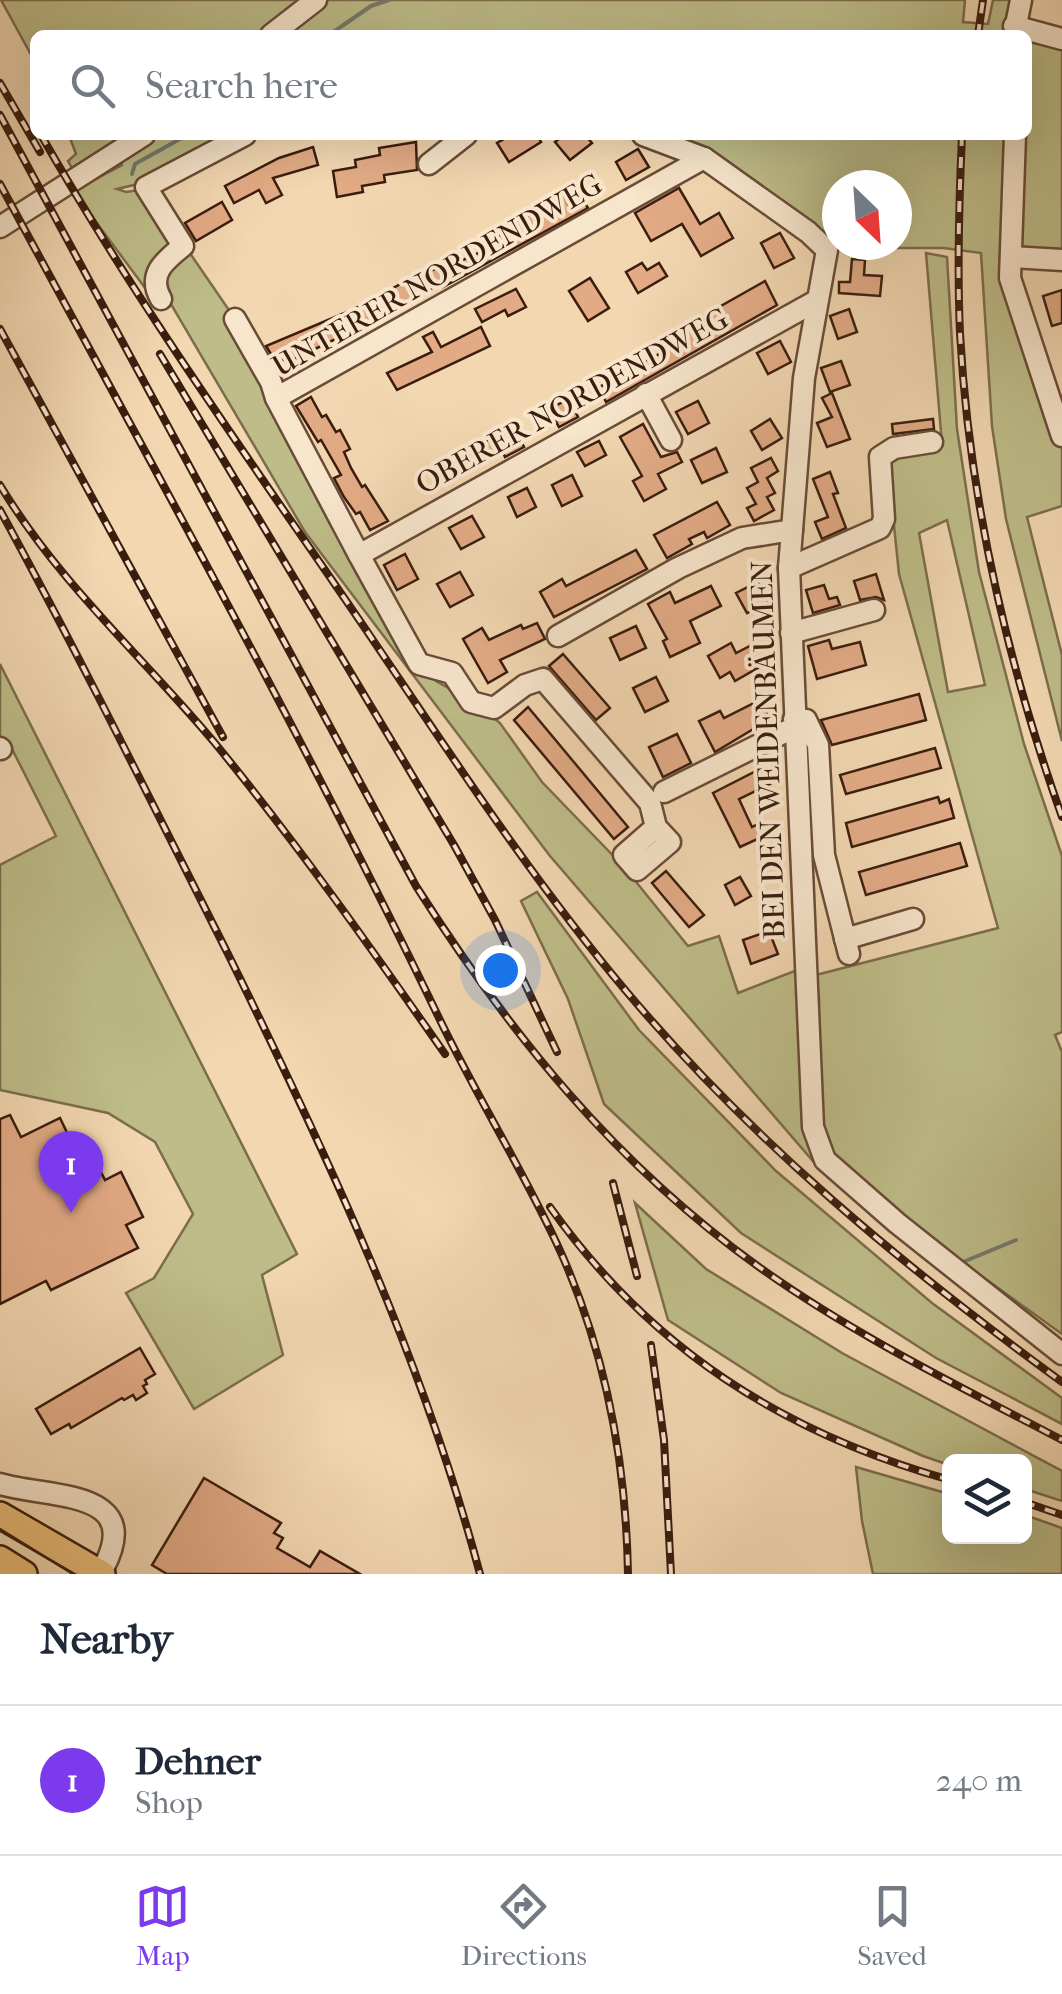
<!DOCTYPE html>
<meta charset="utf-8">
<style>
:root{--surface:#fff;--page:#f6f6f7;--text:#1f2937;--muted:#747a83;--line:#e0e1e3;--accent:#7c3aed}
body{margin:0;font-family:"IM FELL French Canon",serif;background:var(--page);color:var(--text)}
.controls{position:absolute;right:30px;bottom:30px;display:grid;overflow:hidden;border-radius:15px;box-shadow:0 10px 40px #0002}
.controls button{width:90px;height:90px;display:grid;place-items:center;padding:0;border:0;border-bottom:2px solid var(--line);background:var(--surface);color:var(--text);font:50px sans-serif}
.compass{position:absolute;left:822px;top:170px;width:90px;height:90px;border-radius:50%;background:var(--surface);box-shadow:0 10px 40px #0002;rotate:155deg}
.you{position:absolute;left:500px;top:970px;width:35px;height:35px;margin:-25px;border:8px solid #fff;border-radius:50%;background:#1a73e8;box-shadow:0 0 0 15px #1a73e833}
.badge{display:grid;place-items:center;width:65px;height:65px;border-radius:50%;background:var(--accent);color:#fff;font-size:32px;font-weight:700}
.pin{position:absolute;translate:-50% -82px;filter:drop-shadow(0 2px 5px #0008)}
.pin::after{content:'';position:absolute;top:52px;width:35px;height:30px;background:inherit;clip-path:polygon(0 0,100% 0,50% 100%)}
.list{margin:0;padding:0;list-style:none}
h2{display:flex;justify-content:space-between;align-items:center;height:130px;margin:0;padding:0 40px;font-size:42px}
h2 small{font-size:32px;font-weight:400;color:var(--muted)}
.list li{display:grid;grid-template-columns:65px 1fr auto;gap:30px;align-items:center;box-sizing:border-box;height:150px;padding:0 40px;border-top:2px solid var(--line)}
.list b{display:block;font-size:38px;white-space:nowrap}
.list p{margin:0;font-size:32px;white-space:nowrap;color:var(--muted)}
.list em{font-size:32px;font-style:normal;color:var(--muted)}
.icon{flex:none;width:55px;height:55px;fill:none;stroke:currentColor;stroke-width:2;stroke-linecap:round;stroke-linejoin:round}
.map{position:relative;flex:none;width:1062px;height:1574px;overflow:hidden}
.search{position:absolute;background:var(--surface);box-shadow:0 10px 40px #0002;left:30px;right:30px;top:30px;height:110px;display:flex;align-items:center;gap:25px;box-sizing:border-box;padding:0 35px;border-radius:15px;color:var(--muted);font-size:38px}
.sheet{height:280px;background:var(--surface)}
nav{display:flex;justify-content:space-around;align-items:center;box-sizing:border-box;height:140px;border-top:2px solid var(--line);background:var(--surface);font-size:28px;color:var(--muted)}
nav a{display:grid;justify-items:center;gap:5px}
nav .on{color:var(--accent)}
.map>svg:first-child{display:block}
</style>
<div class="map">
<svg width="1062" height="1574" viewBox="0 0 1062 1574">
<rect width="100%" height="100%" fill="#f2d7b1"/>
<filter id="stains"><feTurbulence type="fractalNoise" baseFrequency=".002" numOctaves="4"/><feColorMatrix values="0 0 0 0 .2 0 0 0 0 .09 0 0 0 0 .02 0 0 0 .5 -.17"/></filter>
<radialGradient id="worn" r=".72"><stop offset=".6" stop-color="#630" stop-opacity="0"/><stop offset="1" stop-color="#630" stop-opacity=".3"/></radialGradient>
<g fill="#bebd89" stroke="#7c6d4c" stroke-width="2.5" fill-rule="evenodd">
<path d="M1,0H300L256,35H35V62Z"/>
<path d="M327,0H965L963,22L988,24L993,0H1013L1007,25L1062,37V261L1012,257L1062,434V506L1027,517L1062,655V741L1006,519L992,426L981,253L944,248H832L659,135H1027V35H280ZM837,185H897V245H837Z"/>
<path d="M74,135H124L72,168L68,161L76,154L70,138Z"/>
<path d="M156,135H233L138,184L117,189L126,192L146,189L235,319L417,661L436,681L478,705L500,723L542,782L624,867L688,946L719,936L738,993L805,967L812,1160L550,856L305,532L168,299L157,304L73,191L122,165L120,158Z"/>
<path d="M926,253L947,257L957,429L979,572L1024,744L1062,856V1032L1055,1035L1062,1052V1334L945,1250L830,1158L817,1119L819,997L816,975L998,928L899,574L887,458L942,444ZM947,520L985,685L948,692L919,533Z"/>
<path d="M0,664L297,1254L262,1275L283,1355L194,1409L126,1293L154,1278L193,1214L155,1142L108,1113L0,1090V865L56,836L10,745L0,749Z"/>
<path d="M537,892L639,1030L776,1171L932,1303L1062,1398V1424L936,1358L741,1233L604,1104L568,999L521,901Z"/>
<path d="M635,1203L706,1269L842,1353L1062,1471V1501L1025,1489L1024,1462H950L949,1465L923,1456L781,1393L668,1320Z"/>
<path d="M856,1467L949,1494L950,1536H1024L1025,1515L1062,1528V1574H873L862,1521Z"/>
</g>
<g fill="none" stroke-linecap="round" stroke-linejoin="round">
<g stroke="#757b6d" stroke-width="4">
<path d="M329,35L371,6L389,0"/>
<path d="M132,174L135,164L187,135"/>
<path d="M963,1262L1016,1240"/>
</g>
</g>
<g fill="#e2ab86" stroke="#3b1d0e" stroke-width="2.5">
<path d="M511,135H537L541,142L509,162L497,143Z"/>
<path d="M564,135H585L592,143L570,160L555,142Z"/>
<path d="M416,142L417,170L384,175L385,182L362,186L363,192L337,197L333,171L356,167L355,160L380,155L379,148Z"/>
<path d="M313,147L318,165L273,178L282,195L266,203L259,190L234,203L225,186L279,158Z"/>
<path d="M638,149L649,167L626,180L616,162Z"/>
<path d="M679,188L700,224L719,213L733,238L701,256L682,224L651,241L635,213Z"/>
<path d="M564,196L571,209L584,202L588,208L443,287L441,283L392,311L391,308L363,326L292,360L290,356L277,364L266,346L354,309L432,267L433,270L454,259L456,263L485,250L482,245L499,236L497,232Z"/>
<path d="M222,202L232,220L196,241L185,223Z"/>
<path d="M780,233L794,258L774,268L761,243Z"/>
<path d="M852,259L865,260L864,275L882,276L880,296L839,293V282H850Z"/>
<path d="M642,263L647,270L659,263L667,276L638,293L626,272Z"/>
<path d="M590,278L609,308L588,321L569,291Z"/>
<path d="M765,281L777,305L606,402L599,387L635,371L633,368L672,347L666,337Z"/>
<path d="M516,289L526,307L508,316L505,310L482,322L475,309Z"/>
<path d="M1062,290V323L1052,326L1043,296Z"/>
<path d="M849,309L857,332L838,339L830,316Z"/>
<path d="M481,327L490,346L397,390L387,373L432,352L423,337L433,332L441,347Z"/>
<path d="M780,341L791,362L768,374L757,353Z"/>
<path d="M841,361L850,385L830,392L821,368Z"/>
<path d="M832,393L850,439L827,447L817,423L832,417L822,398Z"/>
<path d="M311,397L322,417L326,415L336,432L340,430L350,449L344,452L351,468L362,487L365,485L388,521L370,530L360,512L356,514L344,497L334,478L341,475L321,440L318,442L296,406Z"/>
<path d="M569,399L578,417L559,427L549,409Z"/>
<path d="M698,401L709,423L688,434L676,412Z"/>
<path d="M770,419L782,438L762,450L751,431Z"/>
<path d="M933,419L934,429L893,434L892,424Z"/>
<path d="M643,424L661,457L677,452L682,462L658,474L666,489L644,501L633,481L642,476L620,437Z"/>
<path d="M515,429L524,447L505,457L503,452L464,470L455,454Z"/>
<path d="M599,441L606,455L585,466L577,452Z"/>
<path d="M716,448L727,472L702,483L691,460Z"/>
<path d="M771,458L778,471L767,478L775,493L767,497L774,510L754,521L747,508L756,504L747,488L758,482L751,468Z"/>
<path d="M830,472L838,493L833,494L846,528L822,539L815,522L828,517L813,479Z"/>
<path d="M572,475L582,496L562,506L552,485Z"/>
<path d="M527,488L536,507L517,517L508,497Z"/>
<path d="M717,502L730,525L707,538L704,532L689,539L692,544L667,558L654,535Z"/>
<path d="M472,516L484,537L461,549L449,528Z"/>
<path d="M636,550L647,569L554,617L540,592L562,579L566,586Z"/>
<path d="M405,554L418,579L397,590L384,565Z"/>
<path d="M460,572L473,595L450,607L437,584Z"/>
<path d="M876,574L884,600L876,597L860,600L854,581Z"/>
<path d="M758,582L769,602L747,613L736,593Z"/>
<path d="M824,585L829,599L837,597L840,605L813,613L806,590Z"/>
<path d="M711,586L721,606L690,621L700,643L670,657L663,641L667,639L648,604L670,592L675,603Z"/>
<path d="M537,623L545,639L500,660L507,672L488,683L463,639L482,628L489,640L521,625L523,629Z"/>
<path d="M636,626L646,648L620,660L610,638Z"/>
<path d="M829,640L832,649L860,642L866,665L817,679L808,646Z"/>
<path d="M731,643L736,653L750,646L761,666L735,681L730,672L720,678L708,656Z"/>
<path d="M563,654L610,708L596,720L549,666Z"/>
<path d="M656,677L668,701L645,712L633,688Z"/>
<path d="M919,694L926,720L832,745L821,720Z"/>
<path d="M760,700L770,719L715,752L699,721L720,711L724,718Z"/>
<path d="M528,707L628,827L614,839L514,720Z"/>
<path d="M677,734L691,763L663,777L649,747Z"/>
<path d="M935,748L941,768L846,794L840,775Z"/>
<path d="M762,768L770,784L739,799L752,827L756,825L762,837L740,847L713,793Z"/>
<path d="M938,797L940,803L949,799L954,818L852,847L846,823Z"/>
<path d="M960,843L967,866L866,895L859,872Z"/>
<path d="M666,871L704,915L689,927L652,883Z"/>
<path d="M740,877L751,896L735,905L725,885Z"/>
<path d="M769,931L778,954L751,964L743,940Z"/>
<path d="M10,1115L21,1137L60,1118L71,1141L82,1135L105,1180L121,1172L143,1217L126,1225L138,1248L51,1290L46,1281L0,1304V1119Z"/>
<path d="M140,1348L155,1374L145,1380L147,1384L143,1386L147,1393L136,1400L133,1395L124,1400L122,1398L71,1428L69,1424L51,1434L36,1409Z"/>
<path d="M204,1478L281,1523L274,1533L283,1538L277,1548L310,1567L320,1551L360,1574H167L152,1565Z"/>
</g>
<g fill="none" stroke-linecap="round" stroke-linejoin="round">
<defs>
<g id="minor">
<path d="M1014,26L1062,39"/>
<path d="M271,35L316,0"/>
<path d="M1014,35L1021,0"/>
<path d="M643,135L704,158L808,232L827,250L804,378L789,568L813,1127L825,1160L897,1223L1062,1354"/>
<path d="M1015,135L1010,278L1062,436"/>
<path d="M429,164L466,135"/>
<path d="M0,227L144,135"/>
<path d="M1011,257L1062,260"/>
<path d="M161,299C147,275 164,261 183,246L146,187L245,135"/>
<path d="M235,319L271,382L276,398L359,555L816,301"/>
<path d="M646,394L671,440"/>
<path d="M276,398L704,158"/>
<path d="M359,555L419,664L452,673L471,702L494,708L525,685L543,679L650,803L656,827L670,842L637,870L624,855L656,827"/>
<path d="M789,568L880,528L884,519L880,457L894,448L932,442"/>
<path d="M791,633L874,610"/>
<path d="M558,636L678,568L742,538L792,530"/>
<path d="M794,719L806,720L818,745L824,855L849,954"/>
<path d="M0,748L1,749"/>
<path d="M664,792L795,727"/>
<path d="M845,939L913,919"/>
<path d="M0,1484C51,1499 150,1488 100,1574"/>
</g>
<g id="major">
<path d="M0,1515L102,1574"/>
<path d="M0,1559L24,1574"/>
</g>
</defs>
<use href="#minor" stroke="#694c37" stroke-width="25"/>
<use href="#major" stroke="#3b1d0e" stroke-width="30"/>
<use href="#minor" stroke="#f7e5cc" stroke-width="20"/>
<use href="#major" stroke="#e9bc78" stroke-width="25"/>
<path stroke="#3b1d0e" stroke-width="2.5" d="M0,1529L73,1574"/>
<defs>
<g id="rail">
<path d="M978,35L983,0"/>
<path d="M0,83L40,152"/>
<path d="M0,115L416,886C510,1034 615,1164 759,1267C854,1335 959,1386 1062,1440"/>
<path d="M41,135C130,291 234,438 336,586C430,722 519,864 626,991C753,1142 903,1266 1062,1382"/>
<path d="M962,135C959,201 957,267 960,333C969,499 1007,662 1062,817"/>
<path d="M0,184C149,460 303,735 439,1018C476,1095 521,1167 557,1244C605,1348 626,1460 628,1574"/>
<path d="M0,329L223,737"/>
<path d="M160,354L454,845L495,920L557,1052"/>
<path d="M0,485C58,582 142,656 214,742C296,842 371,948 445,1054"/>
<path d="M0,510C80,657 154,807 229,956C328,1157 422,1357 480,1574"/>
<path d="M613,1183L637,1276"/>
<path d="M550,1207C651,1349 783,1433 950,1480"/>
<path d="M651,1345L664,1440L671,1574"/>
<path d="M1024,1502L1062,1515"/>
</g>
</defs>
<use href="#rail" stroke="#3b1d0e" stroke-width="8"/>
<use href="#rail" stroke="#f7e5cc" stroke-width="4" stroke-dasharray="11" stroke-linecap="butt"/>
</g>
<g text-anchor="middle" stroke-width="8" stroke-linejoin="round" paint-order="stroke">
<g font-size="30" fill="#3b1d0e" stroke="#f7e5cc">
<text transform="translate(437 275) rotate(-30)" y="10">UNTERER NORDENDWEG</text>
<text transform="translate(572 401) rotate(-29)" y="10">OBERER NORDENDWEG</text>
<text transform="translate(768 750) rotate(-92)" y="10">BEI DEN WEIDENBÄUMEN</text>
</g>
</g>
<rect width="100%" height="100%" filter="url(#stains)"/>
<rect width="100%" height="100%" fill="url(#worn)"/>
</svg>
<div class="controls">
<button><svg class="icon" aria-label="layers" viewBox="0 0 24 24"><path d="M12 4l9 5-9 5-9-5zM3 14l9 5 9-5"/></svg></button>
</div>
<svg class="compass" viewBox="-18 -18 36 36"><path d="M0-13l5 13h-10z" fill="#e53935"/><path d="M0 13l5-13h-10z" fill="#747a83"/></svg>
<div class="you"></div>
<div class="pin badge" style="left:71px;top:1213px">1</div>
<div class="search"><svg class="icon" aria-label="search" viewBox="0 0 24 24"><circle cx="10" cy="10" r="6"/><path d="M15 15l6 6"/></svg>Search here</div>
</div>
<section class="sheet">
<h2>Nearby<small></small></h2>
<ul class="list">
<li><span class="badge">1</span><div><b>Dehner</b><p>Shop</p></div><em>240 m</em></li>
</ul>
</section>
<nav>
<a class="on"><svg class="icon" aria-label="map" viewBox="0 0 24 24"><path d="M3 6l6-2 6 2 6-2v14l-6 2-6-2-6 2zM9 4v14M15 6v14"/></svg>Map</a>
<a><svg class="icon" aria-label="directions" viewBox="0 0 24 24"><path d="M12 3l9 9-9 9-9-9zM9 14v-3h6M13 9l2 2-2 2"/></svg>Directions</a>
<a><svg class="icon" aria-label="saved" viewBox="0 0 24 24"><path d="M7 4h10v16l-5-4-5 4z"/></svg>Saved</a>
</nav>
